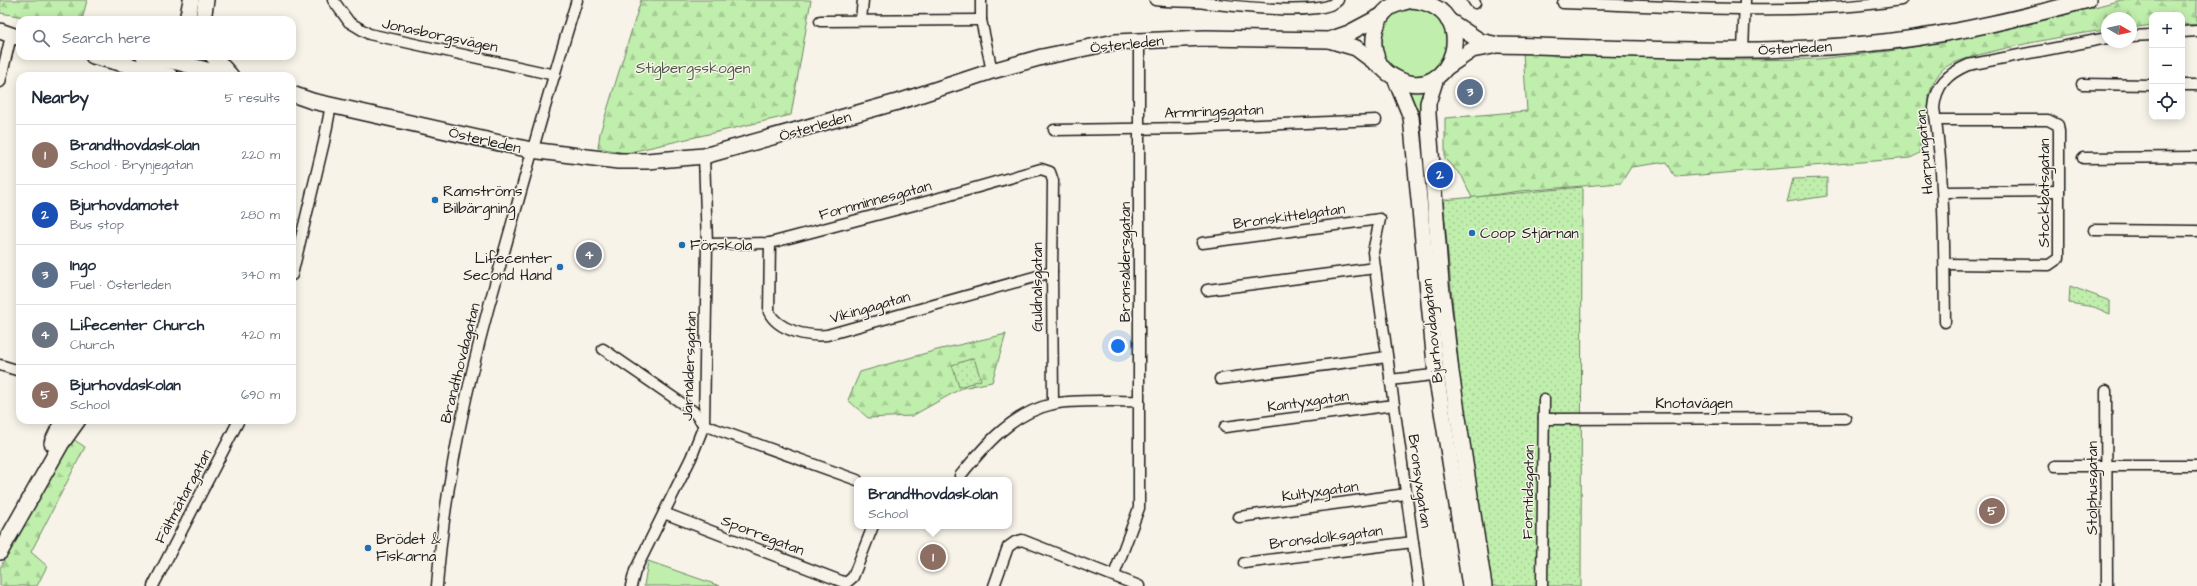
<!DOCTYPE html>
<meta charset="utf-8">
<style>
:root{--surface:#fff;--page:#f6f6f7;--text:#1f2937;--muted:#747a83;--line:#e0e1e3;--accent:#1f6fb2}
body{margin:0;font-family:"Architects Daughter",sans-serif;background:var(--page);color:var(--text)}
.controls{position:absolute;right:12px;top:12px;display:grid;overflow:hidden;border-radius:8px;box-shadow:0 2px 10px #0003}
.controls button{width:36px;height:36px;display:grid;place-items:center;padding:0;border:0;border-bottom:1px solid var(--line);background:var(--surface);color:var(--text);font:20px sans-serif}
.compass{position:absolute;left:2101px;top:12px;width:36px;height:36px;border-radius:50%;background:var(--surface);box-shadow:0 2px 10px #0003;rotate:99deg}
.you{position:absolute;left:1118px;top:346px;width:14px;height:14px;margin:-10px;border:3px solid #fff;border-radius:50%;background:#1a73e8;box-shadow:0 0 0 6px #1a73e833}
.badge{display:grid;place-items:center;width:26px;height:26px;border-radius:50%;background:var(--accent);color:#fff;font-size:13px;font-weight:700}
.pin{position:absolute;translate:-50% -50%;border:2px solid #fff;box-shadow:0 1px 4px #0006}
.popup{position:absolute;left:854px;top:477px;width:158px;height:52px;box-sizing:border-box;display:grid;place-content:center;border-radius:8px;background:var(--surface);filter:drop-shadow(0 1px 3px #0005);font-size:13px;white-space:nowrap;color:var(--muted)}
.popup b{font-size:15px;color:var(--text)}
.popup::after{content:'';position:absolute;left:50%;top:100%;margin-left:-8px;border:8px solid transparent;border-top-color:var(--surface)}
.list{margin:0;padding:0;list-style:none}
h2{display:flex;justify-content:space-between;align-items:center;height:52px;margin:0;padding:0 16px;font-size:17px}
h2 small{font-size:13px;font-weight:400;color:var(--muted)}
.list li{display:grid;grid-template-columns:26px 1fr auto;gap:12px;align-items:center;box-sizing:border-box;height:60px;padding:0 16px;border-top:1px solid var(--line)}
.list b{display:block;font-size:15px;white-space:nowrap}
.list p{margin:0;font-size:13px;white-space:nowrap;color:var(--muted)}
.list em{font-size:13px;font-style:normal;color:var(--muted)}
.icon{flex:none;width:22px;height:22px;fill:none;stroke:currentColor;stroke-width:2;stroke-linecap:round;stroke-linejoin:round}
.map{position:relative;flex:none;width:2197px;height:586px;overflow:hidden}
.search{position:absolute;background:var(--surface);box-shadow:0 2px 10px #0003;left:16px;top:16px;width:280px;height:44px;display:flex;align-items:center;gap:10px;box-sizing:border-box;padding:0 14px;border-radius:12px;color:var(--muted);font-size:15px}
.panel{position:absolute;background:var(--surface);box-shadow:0 2px 10px #0003;left:16px;top:72px;width:280px;height:352px;border-radius:12px}
.map>svg:first-child{display:block}
</style>
<div class="map">
<svg width="2197" height="586" viewBox="0 0 2197 586">
<defs>
<pattern id="forest-firs" width="22" height="20" patternUnits="userSpaceOnUse"><rect width="22" height="20" fill="#c0eeac"/><path d="M5 1l3.5 6h-7zM16 11l3.5 6h-7z" fill="#a4cc93"/></pattern>
<pattern id="park-dots" width="8" height="8" patternUnits="userSpaceOnUse"><rect width="8" height="8" fill="#c0eeac"/><path d="M2 2h.1M6 6h.1" fill="none" stroke="#a4cc93" stroke-width="1.8" stroke-linecap="round"/></pattern>
</defs>
<rect width="100%" height="100%" fill="#f7f3e8"/>
<filter id="ink" filterUnits="userSpaceOnUse"><feTurbulence type="fractalNoise" baseFrequency=".025" numOctaves="2"/><feDisplacementMap in="SourceGraphic" scale="8" xChannelSelector="R" yChannelSelector="G"/><feConvolveMatrix kernelMatrix="1 2 1 2 8 2 1 2 1" color-interpolation-filters="sRGB"/></filter>
<g filter="url(#ink)">
<g fill="#c0eeac" stroke="#6e8564">
<circle cx="1414" cy="42" r="35"/>
<path d="M1426,88L1434,247L1427,220L1421,132L1417,109L1407,89Z"/>
<path d="M648,561L720,586H644Z"/>
</g>
<g fill="url(#forest-firs)" stroke="#6e8564">
<path d="M0,0H87L82,20H42L0,13Z"/>
<path d="M641,0H811L791,115L626,153L598,148L600,133Z"/>
<path d="M2121,0H2197V25L2182,24V15H2152V25L2131,28V18H2107V30C2083,32 1954,55 1942,70C1925,90 1930,104 1926,127C1924,136 1920,144 1919,153L1911,158L1675,177L1667,162L1631,167L1621,183L1520,191L1472,198L1462,176L1445,159V118L1527,111L1523,53L1741,60L1818,59L1889,51L1958,39L2045,20Z"/>
<path d="M1006,334L992,382L962,388L912,416L868,418L848,400L860,372L937,350Z"/>
<path d="M70,437L85,447L31,552L47,566L37,586H0V568Z"/>
</g>
<g fill="url(#park-dots)" stroke="#6e8564">
<path d="M1827,178V196L1787,202L1793,179Z"/>
<path d="M1582,187L1581,586H1490L1461,395L1443,200Z"/>
<path d="M2070,286L2110,301V314L2094,307L2069,303Z"/>
<path d="M974,358L981,380L959,387L952,365Z"/>
</g>
<g fill="none" stroke-linecap="round" stroke-linejoin="round">
<defs>
<g id="street">
<path d="M333,0L349,22L369,34L555,75"/>
<path d="M981,0V20L992,71"/>
<path d="M1155,0C1168,2 1182,1 1195,2C1221,4 1322,19 1338,0"/>
<path d="M1473,0L1475,3"/>
<path d="M1563,3C1673,6 1793,17 1901,0"/>
<path d="M861,20L863,0"/>
<path d="M820,21L981,20"/>
<path d="M2182,32L2197,31"/>
<path d="M2131,36L2152,35"/>
<path d="M1743,51L1745,0"/>
<path d="M0,82L11,36"/>
<path d="M2082,84L2152,85"/>
<path d="M2182,85H2197"/>
<path d="M1936,120H2048L2058,125L2059,131V258L2049,265L1946,264"/>
<path d="M1054,130L1191,128L1376,120"/>
<path d="M2083,158L2197,157"/>
<path d="M1943,192L2059,191"/>
<path d="M2094,230L2197,231"/>
<path d="M770,243L769,312C778,331 809,337 827,335L1052,272"/>
<path d="M1202,243L1380,219L1373,252L1375,268L1419,586"/>
<path d="M707,244L770,243L929,201L1041,169L1050,172L1053,181L1052,272L1053,404"/>
<path d="M292,275L324,142L331,105"/>
<path d="M1207,290L1375,268"/>
<path d="M1945,322C1944,251 1945,179 1934,108C1936,85 1947,74 1968,65L2107,38"/>
<path d="M603,349L693,411L704,425L857,480"/>
<path d="M0,365L20,371"/>
<path d="M1220,379L1387,357"/>
<path d="M1390,380L1441,374"/>
<path d="M2106,391L2107,586"/>
<path d="M1544,419L1845,418"/>
<path d="M1225,427L1394,405"/>
<path d="M2055,466H2197"/>
<path d="M960,476C985,445 1012,413 1053,404C1076,399 1114,402 1139,401"/>
<path d="M664,513L846,583L853,577L873,526"/>
<path d="M1239,517L1406,494"/>
<path d="M1244,563L1413,542"/>
<path d="M1114,575L1139,508V41"/>
<path d="M153,586L239,420"/>
<path d="M437,586C445,481 468,378 497,277C523,184 548,92 577,0"/>
<path d="M631,586L635,571L691,458L704,425L707,244L704,156"/>
<path d="M994,586L1008,547L1015,542L1022,540L1139,586"/>
<path d="M1542,586L1544,399"/>
</g>
<g id="secondary">
<path d="M1412,0C1485,8 1452,106 1398,79C1388,74 1381,69 1377,58C1370,42 1375,19 1389,8C1395,4 1404,2 1412,0Z"/>
<path d="M187,20L191,0"/>
<path d="M203,20L206,0"/>
<path d="M1448,20L1480,41L1498,45C1629,48 1762,57 1893,41C1959,33 2024,17 2088,0"/>
<path d="M0,31L20,38"/>
<path d="M1329,40L1349,33L1381,16"/>
<path d="M93,56L170,76"/>
<path d="M144,56L177,62L228,76"/>
<path d="M213,56L231,76"/>
<path d="M1447,67L1472,50L1493,46"/>
<path d="M1395,78L1411,117L1436,374L1470,586"/>
<path d="M1436,78L1428,103V114L1441,283L1451,372L1484,586"/>
<path d="M292,94L312,101L531,150L618,161H647L704,156L901,101L992,71L1042,57L1115,42L1205,38L1329,40L1356,48L1380,66"/>
<path d="M52,443L63,420"/>
<path d="M0,552L61,444L78,420"/>
</g>
</defs>
<use href="#street" stroke="#1c1c1c" stroke-width="13"/>
<use href="#secondary" stroke="#1c1c1c" stroke-width="18"/>
<use href="#street" stroke="#f7f3e8" stroke-width="10"/>
<use href="#secondary" stroke="#f7f3e8" stroke-width="15"/>
</g>
</g>
<g fill="#1f6fb2" stroke="#f7f3e8" stroke-width="1.5">
<circle cx="435" cy="200" r="4"/>
<circle cx="1472" cy="233" r="4"/>
<circle cx="682" cy="245" r="4"/>
<circle cx="560" cy="267" r="4"/>
<circle cx="368" cy="548" r="4"/>
</g>
<g text-anchor="middle" stroke-width="3" stroke-linejoin="round" paint-order="stroke">
<g font-size="15" fill="#1c1c1c" stroke="#f7f3e8">
<text transform="translate(440 35) rotate(12)" y="5">Jonasborgsvägen</text>
<text transform="translate(1127 44) rotate(-6)" y="5">Österleden</text>
<text transform="translate(1795 48) rotate(-3)" y="5">Österleden</text>
<text transform="translate(1214 111) rotate(-2)" y="5">Armringsgatan</text>
<text transform="translate(815 126) rotate(-16)" y="5">Österleden</text>
<text transform="translate(485 140) rotate(13)" y="5">Österleden</text>
<text transform="translate(1924 152) rotate(-95)" y="5">Harpungatan</text>
<text transform="translate(2044 193) rotate(-90)" y="5">Stockbåtsgatan</text>
<text transform="translate(875 200) rotate(-15)" y="5">Fornminnesgatan</text>
<text transform="translate(1289 216) rotate(-8)" y="5">Bronskittelgatan</text>
<text transform="translate(1125 262) rotate(-90)" y="5">Bronsåldersgatan</text>
<text transform="translate(1037 287) rotate(-90)" y="5">Guldnålsgatan</text>
<text transform="translate(870 307) rotate(-16)" y="5">Vikingagatan</text>
<text transform="translate(1432 331) rotate(-96)" y="5">Bjurhovdagatan</text>
<text transform="translate(460 363) rotate(-76)" y="5">Brandthovdagatan</text>
<text transform="translate(689 366) rotate(-88)" y="5">Järnåldersgatan</text>
<text transform="translate(1308 401) rotate(-8)" y="5">Kantyxgatan</text>
<text x="1694" y="408">Knotavägen</text>
<text transform="translate(1420 481) rotate(82)" y="5">Bronsyxgatan</text>
<text transform="translate(2092 488) rotate(-90)" y="5">Stolphusgatan</text>
<text transform="translate(1320 491) rotate(-8)" y="5">Kultyxgatan</text>
<text transform="translate(1528 492) rotate(-89)" y="5">Forntidsgatan</text>
<text transform="translate(183 496) rotate(-62)" y="5">Fältmätargatan</text>
<text transform="translate(763 535) rotate(21)" y="5">Sporregatan</text>
<text transform="translate(1326 537) rotate(-7)" y="5">Bronsdolksgatan</text>
</g>
<g font-size="15" fill="#4d5b47" stroke="#f7f3e8">
<text x="693" y="73">Stigbergsskogen</text>
</g>
<g font-size="15" fill="#1c1c1c" stroke="#f7f3e8" text-anchor="start">
<text x="443" y="196">Ramströms<tspan x="443" dy="17">Bilbärgning</tspan></text>
<text x="1480" y="238">Coop Stjärnan</text>
<text x="690" y="250">Förskola</text>
<text x="552" y="263" text-anchor="end">Lifecenter<tspan x="552" dy="17">Second Hand</tspan></text>
<text x="376" y="544">Brödet &amp;<tspan x="376" dy="17">Fiskarna</tspan></text>
</g>
</g>
</svg>
<div class="controls">
<button>+</button>
<button>−</button>
<button><svg class="icon" aria-label="locate" viewBox="0 0 24 24"><circle cx="12" cy="12" r="6"/><path d="M12 2v4M12 18v4M2 12h4M18 12h4"/></svg></button>
</div>
<svg class="compass" viewBox="-18 -18 36 36"><path d="M0-13l5 13h-10z" fill="#e53935"/><path d="M0 13l5-13h-10z" fill="#747a83"/></svg>
<div class="you"></div>
<div class="pin badge" style="left:933px;top:557px;background:#8d6e63">1</div>
<div class="popup"><b>Brandthovdaskolan</b>School</div>
<div class="pin badge" style="left:1440px;top:175px;background:#1a4fb4">2</div>
<div class="pin badge" style="left:1470px;top:92px;background:#5c6f8a">3</div>
<div class="pin badge" style="left:589px;top:255px;background:#6b7280">4</div>
<div class="pin badge" style="left:1992px;top:511px;background:#8d6e63">5</div>
<div class="search"><svg class="icon" aria-label="search" viewBox="0 0 24 24"><circle cx="10" cy="10" r="6"/><path d="M15 15l6 6"/></svg>Search here</div>
<section class="panel">
<h2>Nearby<small>5 results</small></h2>
<ul class="list">
<li><span class="badge" style="background:#8d6e63">1</span><div><b>Brandthovdaskolan</b><p>School · Brynjegatan</p></div><em>220 m</em></li>
<li><span class="badge" style="background:#1a4fb4">2</span><div><b>Bjurhovdamotet</b><p>Bus stop</p></div><em>280 m</em></li>
<li><span class="badge" style="background:#5c6f8a">3</span><div><b>Ingo</b><p>Fuel · Österleden</p></div><em>340 m</em></li>
<li><span class="badge" style="background:#6b7280">4</span><div><b>Lifecenter Church</b><p>Church</p></div><em>420 m</em></li>
<li><span class="badge" style="background:#8d6e63">5</span><div><b>Bjurhovdaskolan</b><p>School</p></div><em>690 m</em></li>
</ul>
</section>
</div>
